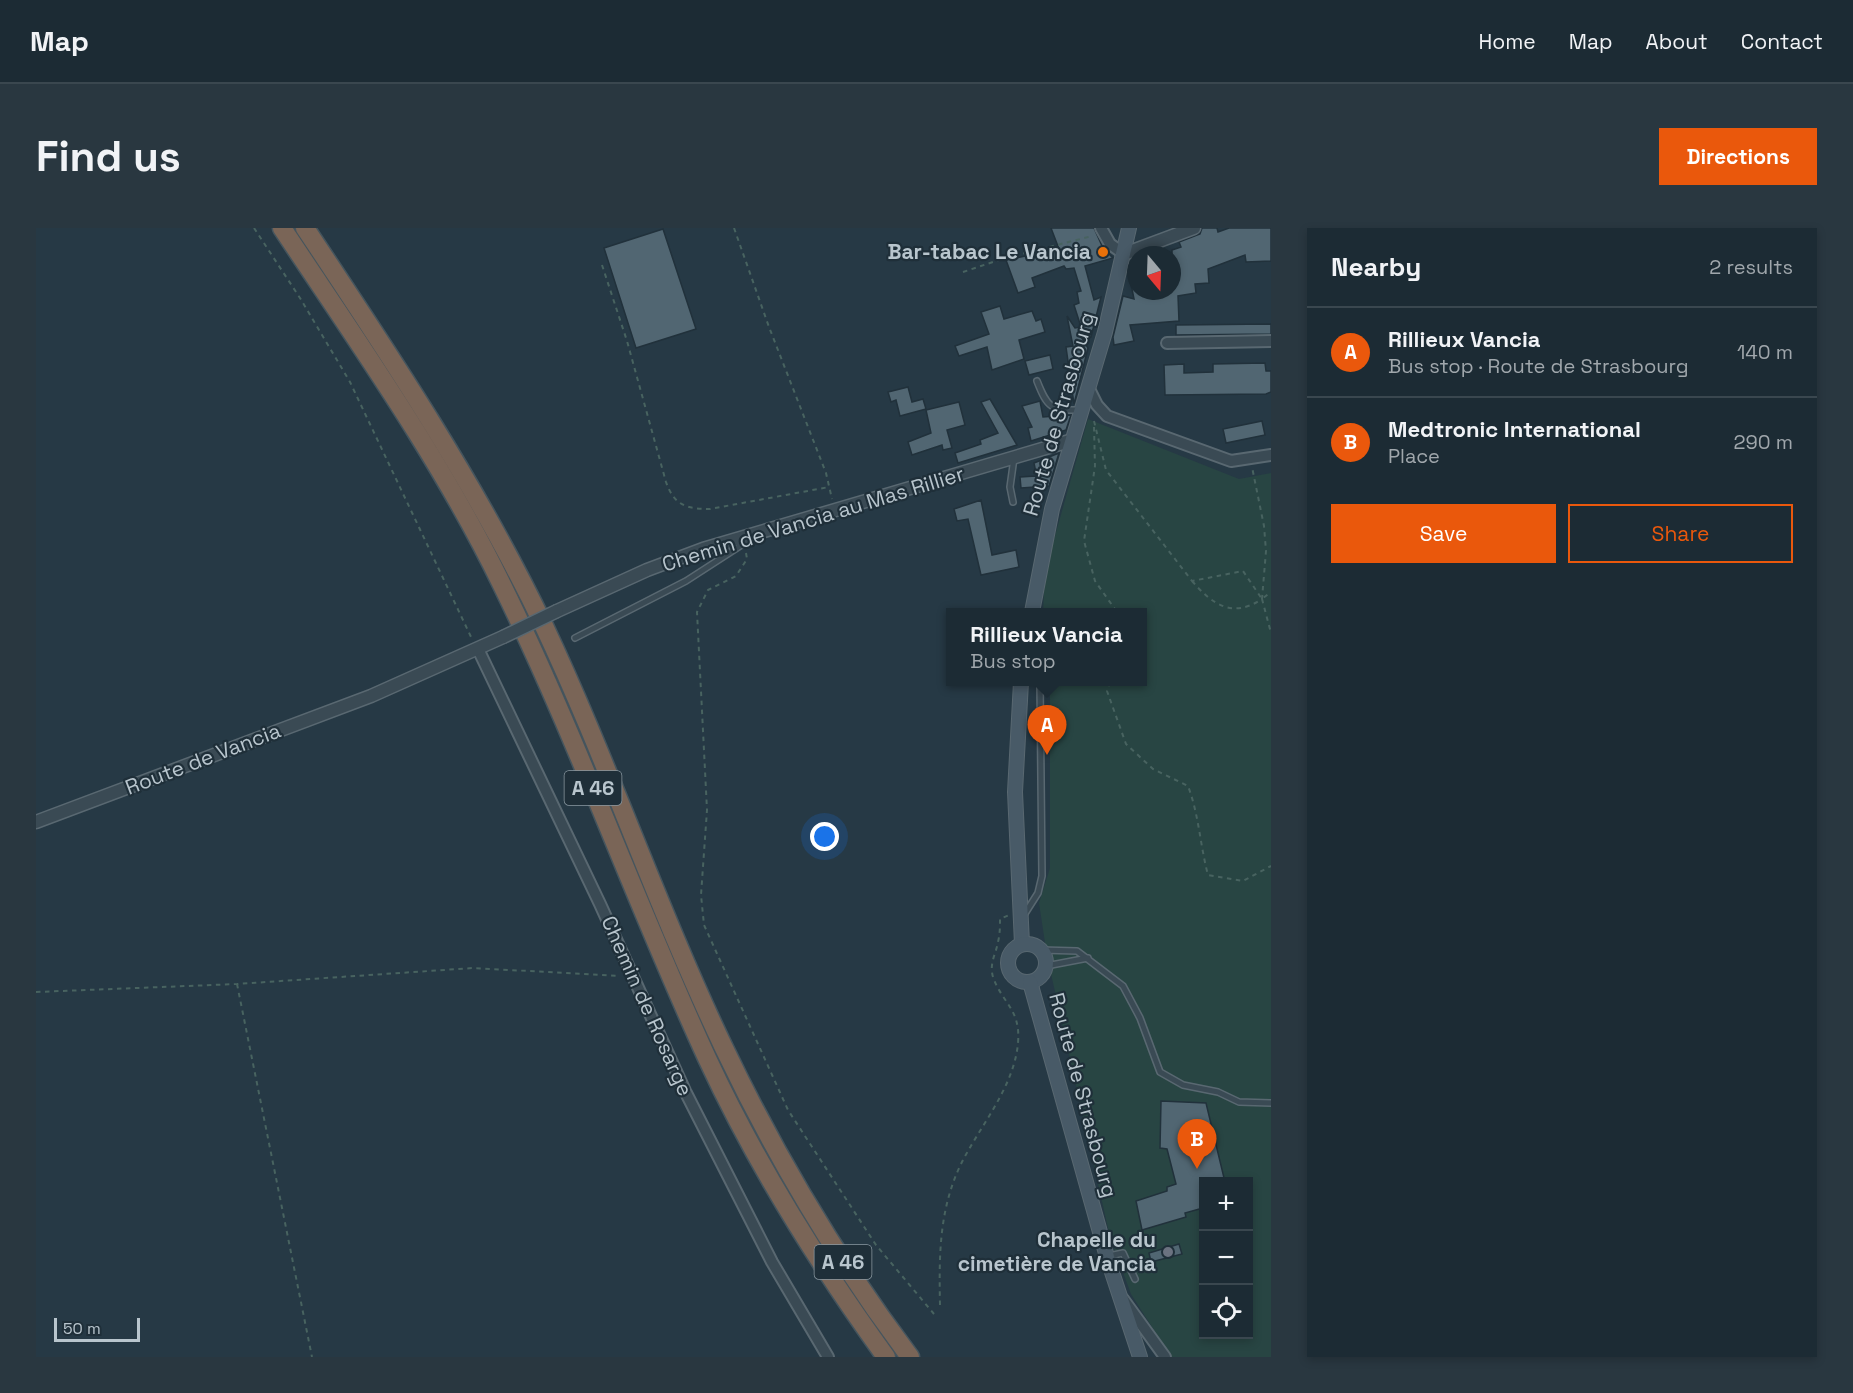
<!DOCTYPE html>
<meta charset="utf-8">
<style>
:root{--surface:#1c2b34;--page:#293740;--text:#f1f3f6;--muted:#a0a7ac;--line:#3a474f;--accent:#ea580c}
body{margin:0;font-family:"Space Grotesk",sans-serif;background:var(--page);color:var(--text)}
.controls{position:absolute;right:18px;bottom:18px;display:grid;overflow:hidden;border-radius:0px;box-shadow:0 3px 9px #0003}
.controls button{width:54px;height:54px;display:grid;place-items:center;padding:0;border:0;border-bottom:2px solid var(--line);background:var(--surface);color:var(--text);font:30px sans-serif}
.compass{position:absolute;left:1091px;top:18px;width:54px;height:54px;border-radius:50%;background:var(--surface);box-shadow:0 3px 9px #0003;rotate:161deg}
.scale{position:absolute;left:18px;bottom:15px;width:86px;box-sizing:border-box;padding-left:6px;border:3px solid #b8c5cd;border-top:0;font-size:16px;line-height:21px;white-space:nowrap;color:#b8c5cd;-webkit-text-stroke:4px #1f2f39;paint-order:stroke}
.you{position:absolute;left:789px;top:609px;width:21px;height:21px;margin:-15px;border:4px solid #fff;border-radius:50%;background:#1a73e8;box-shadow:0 0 0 9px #1a73e833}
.badge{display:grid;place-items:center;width:39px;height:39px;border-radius:50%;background:var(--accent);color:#fff;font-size:20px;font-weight:700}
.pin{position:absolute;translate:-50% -50px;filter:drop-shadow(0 2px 3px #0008)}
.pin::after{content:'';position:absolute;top:32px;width:21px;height:18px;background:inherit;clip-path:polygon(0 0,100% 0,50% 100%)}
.popup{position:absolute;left:910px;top:380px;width:201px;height:78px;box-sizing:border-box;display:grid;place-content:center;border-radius:0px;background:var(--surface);filter:drop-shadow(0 2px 4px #0005);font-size:20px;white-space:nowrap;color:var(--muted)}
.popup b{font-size:22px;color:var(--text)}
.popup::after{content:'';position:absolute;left:50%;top:100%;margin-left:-12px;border:12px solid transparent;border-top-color:var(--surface)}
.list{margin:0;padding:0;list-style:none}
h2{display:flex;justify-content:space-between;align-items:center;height:78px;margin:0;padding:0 24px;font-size:26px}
h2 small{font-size:20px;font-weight:400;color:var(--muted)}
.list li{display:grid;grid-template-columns:39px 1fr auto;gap:18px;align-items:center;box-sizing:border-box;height:90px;padding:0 24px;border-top:2px solid var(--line)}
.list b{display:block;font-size:22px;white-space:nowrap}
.list p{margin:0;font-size:20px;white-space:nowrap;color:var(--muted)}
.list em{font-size:20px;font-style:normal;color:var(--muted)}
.actions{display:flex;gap:12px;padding:18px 24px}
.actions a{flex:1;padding:14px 0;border:2px solid var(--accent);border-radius:0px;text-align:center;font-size:21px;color:var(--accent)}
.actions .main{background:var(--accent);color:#fff}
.icon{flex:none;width:33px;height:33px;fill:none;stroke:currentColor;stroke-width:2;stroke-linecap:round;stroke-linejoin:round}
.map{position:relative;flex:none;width:1235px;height:1129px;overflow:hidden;border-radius:0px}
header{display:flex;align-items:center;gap:36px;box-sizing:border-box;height:84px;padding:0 30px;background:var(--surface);border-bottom:2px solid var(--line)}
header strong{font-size:28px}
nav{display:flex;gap:33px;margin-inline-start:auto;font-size:21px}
.intro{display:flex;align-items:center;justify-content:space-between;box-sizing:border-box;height:144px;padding:0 36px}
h1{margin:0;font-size:42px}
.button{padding:15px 27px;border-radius:0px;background:var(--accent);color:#fff;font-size:21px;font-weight:700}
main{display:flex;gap:36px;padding:0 36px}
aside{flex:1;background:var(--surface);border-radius:0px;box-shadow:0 3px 9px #0003}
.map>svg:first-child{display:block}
</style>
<header>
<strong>Map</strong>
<nav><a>Home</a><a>Map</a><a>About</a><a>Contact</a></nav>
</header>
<div class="intro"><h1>Find us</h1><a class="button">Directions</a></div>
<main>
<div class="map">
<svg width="1235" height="1129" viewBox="0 0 1235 1129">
<rect width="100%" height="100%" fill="#263945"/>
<path fill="#284543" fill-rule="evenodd" d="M1052,191L1203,251L1235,245V1129H1135L1095,1066L1074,1009L1011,728L1003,675L1014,640V454H1107V384H1007L1009,343ZM1168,954H1212V1106H1168Z"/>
<g fill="#516672" stroke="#21313b" stroke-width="1.5">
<path d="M1015,0H1058L1067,20L1077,30L1049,38L1058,72L1065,69L1055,109L1046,110L1052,120L1038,176L1030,119L1037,118L1031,88L1039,100L1045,99L1038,77L1043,75L1041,64L1045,63L1038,40L1030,41L1028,38L996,50L999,59L982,65L970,32L1023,21Z"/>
<path d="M1166,0H1181L1182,4L1193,0H1235V33L1210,34L1209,27L1172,41L1173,55L1159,56L1160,65L1142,68L1143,93L1094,97L1098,113L1078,117L1077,109L1087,68L1098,71L1095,56L1100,63H1136V22L1145,19L1143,14L1164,6Z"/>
<path d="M627,1L660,101L600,120L568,20Z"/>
<path d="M964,78L968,91L996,83L1000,93L1005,91L1009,104L983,112L988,131L956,142L951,119L923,128L919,118L953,106L945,84Z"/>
<path d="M1235,96V106L1140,107V97Z"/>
<path d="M1014,127L1017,141L993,147L989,133Z"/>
<path d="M1229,135L1230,143H1235V164L1230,166L1129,167L1128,137L1148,136V145L1177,144V136Z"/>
<path d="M872,159L876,174L887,171L890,181L864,188L860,172L855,174L852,164Z"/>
<path d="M954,171L981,217L922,235L919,225L945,216L944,212L962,205L945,174Z"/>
<path d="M1004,173L1007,189L1035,187L1030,202L995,213L992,200L996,199L986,178Z"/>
<path d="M923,174L929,197L911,202L916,220L907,222L906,217L876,227L872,214L895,205L890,182Z"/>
<path d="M1226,193L1229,207L1190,215L1187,201Z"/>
<path d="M1023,225L1013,258L985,260L984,249L1000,248L1001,250L998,235Z"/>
<path d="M945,272L956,327L980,322L983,339L945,347L932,291L921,293L918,281Z"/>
<path d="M1125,873L1170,875L1189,954H1167V980L1149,985L1150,989L1106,1002L1100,973L1131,963V959L1140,956L1131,921L1124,920Z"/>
<path d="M1143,1016L1146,1026L1115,1034L1113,1025Z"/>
</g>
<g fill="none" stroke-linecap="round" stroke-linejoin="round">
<defs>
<g id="service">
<path d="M1001,153C1012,181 1015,182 1044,182"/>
<path d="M977,274L974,259L978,230"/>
<path d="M539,410L650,353L715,311"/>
<path d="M988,687L1002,665L1006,648L1004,454"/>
<path d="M1005,722L1041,723L1087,758L1104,790L1124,844L1147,857L1182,864L1203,874L1235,875"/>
<path d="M1010,738L1052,730"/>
<path d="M1073,1028L1087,1025L1099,1051"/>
</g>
<g id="minor">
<path d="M1065,0L1074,16L1088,26"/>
<path d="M1131,115L1235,113"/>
<path d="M1052,159L1061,177L1071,188L1195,233L1235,227"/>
<path d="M442,421L564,676L649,863L736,1034L792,1129"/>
<path d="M1087,1071L1129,1129"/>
</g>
<g id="tertiary">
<path d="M1088,26L1158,0"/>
<path d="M521,383L611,342L667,321L1037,212"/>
<path d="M0,594L335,468L467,409"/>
</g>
<g id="secondary">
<path d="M996,384L1016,281L1069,104L1093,0"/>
<path d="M985,454L979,564L986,716"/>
<circle cx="991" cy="735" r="19"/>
<path d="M994,754L1071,1029L1104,1129"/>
</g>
<g id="motorway">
<path d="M246,0C323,116 405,231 466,357C542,512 599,674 671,830C720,936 782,1035 850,1129"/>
<path d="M269,0C355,129 441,258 508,398C573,536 622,682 688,820C740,929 801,1032 874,1129"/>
</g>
</defs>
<use href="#service" stroke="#596871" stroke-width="8"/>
<use href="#minor" stroke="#596871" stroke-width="14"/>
<use href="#tertiary" stroke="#596871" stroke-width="15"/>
<use href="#secondary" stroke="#596871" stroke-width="16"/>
<use href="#motorway" stroke="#45555e" stroke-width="21"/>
<g stroke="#486360" stroke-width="2" stroke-dasharray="4.5 4.5" stroke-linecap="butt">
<path d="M218,0L264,70L314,154L436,411"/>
<path d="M698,0L733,99L790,245L796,271"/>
<path d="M566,37L591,113L630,254C638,277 650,281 674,281L793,259"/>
<path d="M927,44L966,31L1056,8"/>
<path d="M1058,193L1070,242L1156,353L1207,343L1226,371L1235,364"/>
<path d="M1058,199L1059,238L1048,313L1059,353L1081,384"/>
<path d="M710,325L711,331L700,348L672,362L661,384L671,582L665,667L668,697L752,882L840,1017L898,1086"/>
<path d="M1156,353C1176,376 1196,391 1226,371L1230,323L1228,298L1216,239"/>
<path d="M1226,371L1235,405"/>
<path d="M1074,454L1071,463L1090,516L1117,541L1152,558C1163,587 1164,617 1172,647L1207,653L1235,638"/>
<path d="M201,756L276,1129"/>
<path d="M0,764L201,756L437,740L584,748"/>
<path d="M904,1077C903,1028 903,983 924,938C943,899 978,860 982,815C985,781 966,775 957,749C953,735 960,726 962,714C964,706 964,698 964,691L973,687"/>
</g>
<use href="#service" stroke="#3a4a54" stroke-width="5"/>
<use href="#minor" stroke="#3a4a54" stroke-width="10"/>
<use href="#tertiary" stroke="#3a4a54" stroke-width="12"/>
<use href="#secondary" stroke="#485a67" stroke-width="14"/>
<use href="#motorway" stroke="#7a6557" stroke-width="18"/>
<defs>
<path id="tertiary-bridge" d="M467,409L521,383"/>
</defs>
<use href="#tertiary-bridge" stroke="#596871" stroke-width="15" stroke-linecap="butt"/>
<use href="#tertiary-bridge" stroke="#3a4a54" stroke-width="12"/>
</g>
<circle fill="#e8710a" stroke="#1f2f39" stroke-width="2" cx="1067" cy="24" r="6"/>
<circle fill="#6b7280" stroke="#1f2f39" stroke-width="2" cx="1132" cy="1024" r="6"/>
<g text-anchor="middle" stroke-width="4.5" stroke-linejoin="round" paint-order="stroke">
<g fill="#1f2f39" stroke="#8a98a1" stroke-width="1.5">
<rect x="528.5" y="543" width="57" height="34" rx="4.5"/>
<rect x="778.5" y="1017" width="57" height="34" rx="4.5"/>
</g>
<g font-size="20" font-weight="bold" fill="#b8c5cd">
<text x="557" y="567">A 46</text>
<text x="807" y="1041">A 46</text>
</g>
<g font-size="21" font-weight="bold" fill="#b8c5cd" stroke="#1f2f39" text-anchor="end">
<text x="1055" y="31">Bar-tabac Le Vancia</text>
<text x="1120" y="1019">Chapelle du<tspan x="1120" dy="24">cimetière de Vancia</tspan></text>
</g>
<g font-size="21" fill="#b8c5cd" stroke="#1f2f39">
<text transform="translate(1023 186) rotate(-74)" y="7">Route de Strasbourg</text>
<text transform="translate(777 291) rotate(-17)" y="7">Chemin de Vancia au Mas Rillier</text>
<text transform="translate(167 531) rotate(-21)" y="7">Route de Vancia</text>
<text transform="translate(611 778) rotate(66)" y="7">Chemin de Rosarge</text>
<text transform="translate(1047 867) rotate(75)" y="7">Route de Strasbourg</text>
</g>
</g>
</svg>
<div class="controls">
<button>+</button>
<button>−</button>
<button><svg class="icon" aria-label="locate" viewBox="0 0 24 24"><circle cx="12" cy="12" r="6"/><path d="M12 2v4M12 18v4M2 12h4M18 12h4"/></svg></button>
</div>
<svg class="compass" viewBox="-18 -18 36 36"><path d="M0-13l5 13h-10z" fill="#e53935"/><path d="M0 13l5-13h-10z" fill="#a0a7ac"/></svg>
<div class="scale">50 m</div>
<div class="you"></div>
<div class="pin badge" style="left:1011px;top:527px">A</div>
<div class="popup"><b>Rillieux Vancia</b>Bus stop</div>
<div class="pin badge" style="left:1161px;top:941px">B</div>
</div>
<aside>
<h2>Nearby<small>2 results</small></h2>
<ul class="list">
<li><span class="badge">A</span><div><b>Rillieux Vancia</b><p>Bus stop · Route de Strasbourg</p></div><em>140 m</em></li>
<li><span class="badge">B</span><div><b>Medtronic International</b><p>Place</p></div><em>290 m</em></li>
</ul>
<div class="actions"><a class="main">Save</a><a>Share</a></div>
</aside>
</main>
